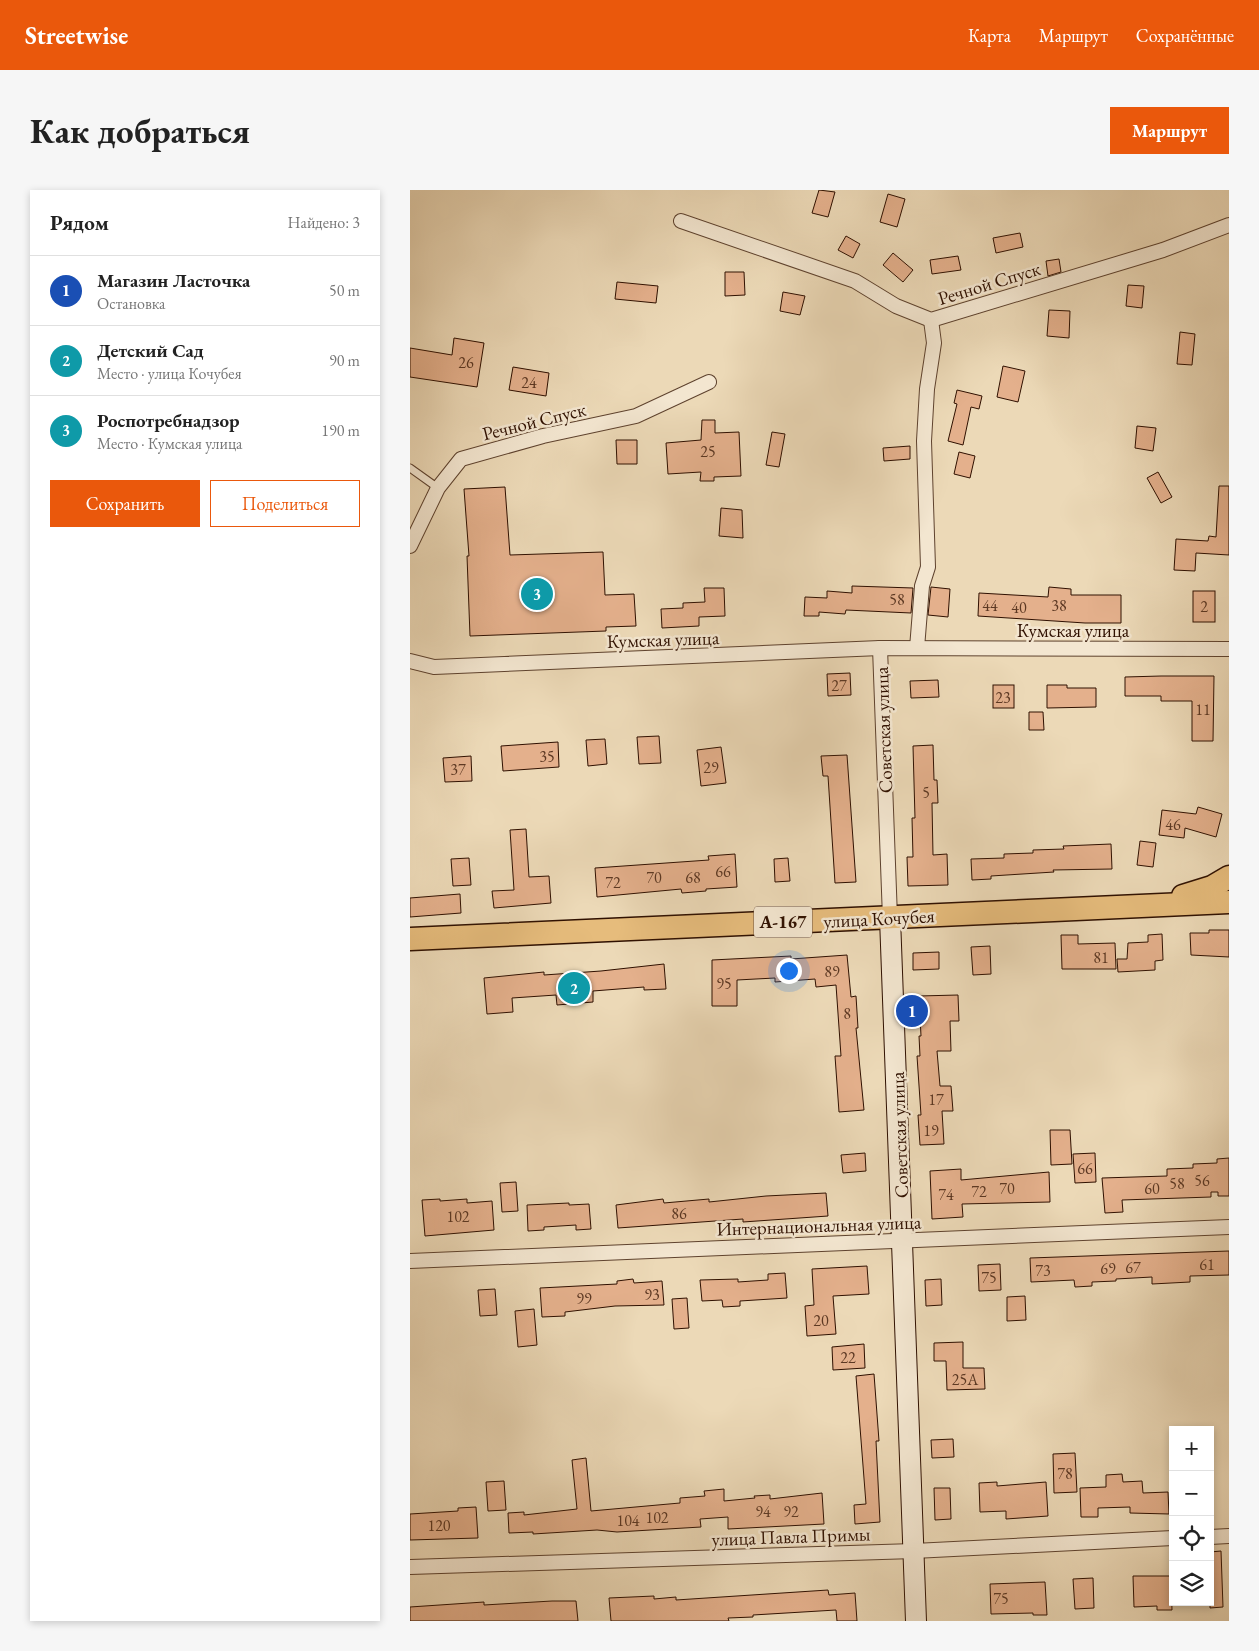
<!DOCTYPE html>
<html lang="ru">
<meta charset="utf-8">
<style>
:root{--surface:#fff;--page:#f6f6f6;--text:#222;--muted:#767676;--line:#e0e0e0;--accent:#ea580c}
body{margin:0;font-family:"EB Garamond",serif;background:var(--page);color:var(--text)}
.controls{position:absolute;right:15px;bottom:15px;display:grid;overflow:hidden;border-radius:0px;box-shadow:0 2px 8px #0003}
.controls button{width:45px;height:45px;display:grid;place-items:center;padding:0;border:0;border-bottom:1px solid var(--line);background:var(--surface);color:var(--text);font:25px sans-serif}
.you{position:absolute;left:378px;top:780px;width:18px;height:18px;margin:-12px;border:4px solid #fff;border-radius:50%;background:#1a73e8;box-shadow:0 0 0 8px #1a73e833}
.badge{display:grid;place-items:center;width:32px;height:32px;border-radius:50%;background:var(--accent);color:#fff;font-size:16px;font-weight:700}
.pin{position:absolute;translate:-50% -50%;border:2px solid #fff;box-shadow:0 1px 5px #0006}
.list{margin:0;padding:0;list-style:none}
h2{display:flex;justify-content:space-between;align-items:center;height:65px;margin:0;padding:0 20px;font-size:21px}
h2 small{font-size:16px;font-weight:400;color:var(--muted)}
.list li{display:grid;grid-template-columns:32px 1fr auto;gap:15px;align-items:center;box-sizing:border-box;height:70px;padding:0 20px;border-top:1px solid var(--line)}
.list b{display:block;font-size:19px;white-space:nowrap}
.list p{margin:0;font-size:16px;white-space:nowrap;color:var(--muted)}
.list em{font-size:16px;font-style:normal;color:var(--muted)}
.actions{display:flex;gap:10px;padding:15px 20px}
.actions a{flex:1;padding:11px 0;border:1px solid var(--accent);border-radius:0px;text-align:center;font-size:18px;color:var(--accent)}
.actions .main{background:var(--accent);color:#fff}
.icon{flex:none;width:28px;height:28px;fill:none;stroke:currentColor;stroke-width:2;stroke-linecap:round;stroke-linejoin:round}
.map{position:relative;flex:none;width:819px;height:1431px;overflow:hidden;border-radius:0px}
header{display:flex;align-items:center;gap:30px;box-sizing:border-box;height:70px;padding:0 25px;background:var(--accent);color:#fff}
header strong{font-size:24px}
nav{display:flex;gap:28px;margin-inline-start:auto;font-size:18px}
.intro{display:flex;align-items:center;justify-content:space-between;box-sizing:border-box;height:120px;padding:0 30px}
h1{margin:0;font-size:35px}
.button{padding:12px 22px;border-radius:0px;background:var(--accent);color:#fff;font-size:18px;font-weight:700}
main{display:flex;gap:30px;padding:0 30px}
aside{flex:1;background:var(--surface);border-radius:0px;box-shadow:0 2px 8px #0003}
.map>svg:first-child{display:block}
</style>
<header>
<strong>Streetwise</strong>
<nav><a>Карта</a><a>Маршрут</a><a>Сохранённые</a></nav>
</header>
<div class="intro"><h1>Как добраться</h1><a class="button">Маршрут</a></div>
<main>
<aside>
<h2>Рядом<small>Найдено: 3</small></h2>
<ul class="list">
<li><span class="badge" style="background:#1a4fb4">1</span><div><b>Магазин Ласточка</b><p>Остановка</p></div><em>50 m</em></li>
<li><span class="badge" style="background:#0f9aa8">2</span><div><b>Детский Сад</b><p>Место · улица Кочубея</p></div><em>90 m</em></li>
<li><span class="badge" style="background:#0f9aa8">3</span><div><b>Роспотребнадзор</b><p>Место · Кумская улица</p></div><em>190 m</em></li>
</ul>
<div class="actions"><a class="main">Сохранить</a><a>Поделиться</a></div>
</aside>
<div class="map">
<svg width="819" height="1431" viewBox="0 0 819 1431">
<rect width="100%" height="100%" fill="#ecd9b7"/>
<filter id="stains"><feTurbulence type="fractalNoise" baseFrequency=".004" numOctaves="4"/><feColorMatrix values="0 0 0 0 .2 0 0 0 0 .09 0 0 0 0 .02 0 0 0 .5 -.17"/></filter>
<radialGradient id="worn" r=".72"><stop offset=".6" stop-color="#630" stop-opacity="0"/><stop offset="1" stop-color="#630" stop-opacity=".3"/></radialGradient>
<g fill="#e4b08c" stroke="#2f1000">
<path d="M409,0L425,2L418,27L402,23Z"/>
<path d="M478,4L495,9L487,37L470,32Z"/>
<path d="M610,43L613,57L586,63L583,48Z"/>
<path d="M436,46L450,54L443,68L428,60Z"/>
<path d="M483,63L503,80L493,92L473,75Z"/>
<path d="M548,66L551,80L522,84L520,70Z"/>
<path d="M649,69L651,82L638,86L636,71Z"/>
<path d="M315,82H334L335,105L315,106Z"/>
<path d="M207,92L248,96L246,113L205,109Z"/>
<path d="M718,95L734,96L732,118L716,116Z"/>
<path d="M373,102L395,106L390,125L370,121Z"/>
<path d="M639,120L660,121L659,148L637,146Z"/>
<path d="M770,142L785,144L782,175L767,174Z"/>
<path d="M44,148L74,153L67,197L0,187V158L42,165Z"/>
<path d="M593,176L615,181L608,212L587,207Z"/>
<path d="M103,177L139,183L136,206L99,200Z"/>
<path d="M547,200L572,206L569,219L561,217L553,255L538,251L547,214L544,213Z"/>
<path d="M292,230H305V243L329,242L331,286L304,287V291H290L291,282L258,284L256,253L291,250Z"/>
<path d="M727,236L746,238L743,261L725,258Z"/>
<path d="M362,242L375,244L369,277L356,275Z"/>
<path d="M206,250H227V274H207Z"/>
<path d="M500,256V269L474,271L473,258Z"/>
<path d="M549,262L565,266L560,288L544,284Z"/>
<path d="M748,282L762,307L751,313L737,288Z"/>
<path d="M809,296H819V365L786,363L785,381L764,380L766,349L798,351L799,346L806,347Z"/>
<path d="M95,297L100,365L193,362L195,405L224,404L226,436L196,437V441L60,446L57,366H59L54,299Z"/>
<path d="M311,318L332,320L333,348L309,346Z"/>
<path d="M442,396L503,398L501,423L436,420L435,424L409,422V426H394L395,407L417,408V401L442,403Z"/>
<path d="M521,397L540,399L538,427L518,425Z"/>
<path d="M639,397L661,399V405H711V433H675L568,426L569,403L638,407Z"/>
<path d="M294,398H314L315,426L289,427V436L252,438L251,419L273,418V413L295,412Z"/>
<rect x="783" y="401" width="22" height="31"/>
<path d="M440,483L441,505L418,506L417,484Z"/>
<path d="M751,486H804L803,551H782V511H751V506H715V487Z"/>
<path d="M528,490L529,507L501,508L500,491Z"/>
<rect x="583" y="495" width="21" height="23"/>
<path d="M637,495H657V498H686V517L637,518Z"/>
<path d="M619,522H633L634,540H619Z"/>
<path d="M249,546L251,573L229,574L227,547Z"/>
<path d="M195,549L197,574L178,576L176,550Z"/>
<path d="M148,552L149,577L93,581L91,556Z"/>
<path d="M523,555L524,590H527L528,613H522L523,665L537,664L538,695L498,696L497,667H503L502,628H505L503,556Z"/>
<path d="M311,557L316,593L291,596L287,560Z"/>
<path d="M437,565L446,692L425,693L418,586H413L411,566Z"/>
<path d="M61,566L62,591L35,592L33,568Z"/>
<path d="M788,617L812,624L806,647L775,638L774,648L749,645L752,620L786,624Z"/>
<path d="M116,639L119,687L139,686L141,713L84,718L82,701L104,700L100,640Z"/>
<path d="M730,651L746,653L743,677L727,675Z"/>
<path d="M701,654L702,679L643,680L644,682L581,686V689L562,690L561,669L594,668V664L623,663V660L654,659L653,656Z"/>
<path d="M325,664L327,697L296,699V701L272,703L271,699L187,707L185,678L299,670L298,666Z"/>
<path d="M59,668L61,695L43,696L41,669Z"/>
<path d="M378,668L380,691L365,692L364,669Z"/>
<path d="M50,704L51,723L0,727V708Z"/>
<path d="M799,740H819V767L781,765L780,743H799Z"/>
<path d="M752,744L753,770L745,771V780L708,782L707,769H717L718,753L738,752V745Z"/>
<path d="M651,745H668V754L705,753L706,779H652Z"/>
<path d="M580,756L581,784L563,785L561,757Z"/>
<path d="M529,762V779L503,780V763Z"/>
<path d="M437,765L441,807L446,806L448,838H446L454,920L429,922L425,866H431L426,795L406,797L405,789L365,792V788L327,790V816H302V770L381,766V769Z"/>
<path d="M254,774L256,799L234,800V797L183,801V812L147,815L146,805L102,808L103,822L77,824L74,788L134,782V785L191,781Z"/>
<path d="M548,805L549,831H540L541,861H527L530,896H541L543,921H532L534,954L510,955L508,925H511L507,866H510L509,846H511L509,806Z"/>
<path d="M640,940H660L662,974L641,975Z"/>
<path d="M455,963L456,981L433,983L431,965Z"/>
<path d="M685,963L686,992L665,993L663,964Z"/>
<path d="M819,968V1006H808V1002H801V1007L712,1010L713,1022L695,1023L692,988L757,986V979L783,978V974L807,973V969Z"/>
<path d="M551,979V990L639,982L640,1012L552,1014L553,1027L522,1029L520,981Z"/>
<path d="M106,992L108,1021L92,1022L90,993Z"/>
<path d="M416,1003L418,1026L333,1032V1029L208,1038L206,1015L253,1009L254,1013L299,1009V1012L356,1006Z"/>
<path d="M30,1009V1011L57,1009V1013L82,1011L84,1040L15,1046L12,1010Z"/>
<path d="M159,1013V1015L179,1014L181,1039L166,1040V1035L134,1037V1040L118,1041L117,1015Z"/>
<path d="M819,1061V1085L780,1086V1092L742,1094V1087L706,1089V1091L682,1092V1096L665,1097L664,1090L621,1092L620,1068Z"/>
<path d="M590,1074L591,1100L569,1101L568,1075Z"/>
<path d="M457,1076L459,1104L423,1106L426,1144L397,1146L395,1116L404,1115L402,1079Z"/>
<path d="M375,1083L377,1108L330,1111V1116L313,1117L312,1110L292,1111L290,1090L328,1089V1092L358,1090V1084Z"/>
<path d="M223,1089L224,1093L252,1091L254,1115L205,1116L155,1122V1126L132,1127L130,1098L207,1094V1091Z"/>
<path d="M531,1089L532,1115L516,1116L515,1090Z"/>
<path d="M85,1099L87,1125L70,1126L68,1100Z"/>
<path d="M615,1106L616,1130L597,1131V1107Z"/>
<path d="M277,1108L279,1138L264,1139L262,1109Z"/>
<path d="M124,1119L127,1155L108,1157L105,1121Z"/>
<path d="M553,1152V1178H574L575,1199L537,1200L536,1171H524V1153Z"/>
<path d="M454,1154L455,1178L423,1180L422,1157Z"/>
<path d="M464,1184L469,1251H466L470,1332L445,1334L444,1315L456,1314L446,1186Z"/>
<path d="M543,1249L544,1267L522,1268L521,1250Z"/>
<path d="M665,1263L667,1302L644,1303L643,1264Z"/>
<path d="M176,1268L181,1321L270,1313V1308L295,1306L294,1301L314,1299V1311L345,1308L344,1306L360,1305V1309L412,1303L414,1334L318,1339V1327L290,1329L291,1337L207,1342L187,1340L123,1344V1342L99,1343L98,1323L114,1322V1325L167,1319L162,1270Z"/>
<path d="M712,1284L713,1292L732,1291L733,1303L758,1302L759,1324L720,1323V1317L688,1318V1327H671L670,1298L696,1297V1285Z"/>
<path d="M94,1291L96,1320L78,1321L76,1292Z"/>
<path d="M587,1292V1296L636,1292L638,1326L596,1329V1321L570,1322L569,1293Z"/>
<path d="M524,1298H540L541,1329L525,1330Z"/>
<path d="M66,1317L68,1348L0,1350V1324L48,1321V1318Z"/>
<path d="M811,1361L813,1417L800,1418V1362Z"/>
<path d="M723,1386H761L762,1420H747V1416L724,1417Z"/>
<path d="M683,1388L684,1418L665,1419L663,1389Z"/>
<path d="M635,1392L637,1425H623V1423L581,1424L580,1394Z"/>
<path d="M418,1400L419,1405L445,1403L447,1431H427L426,1420L343,1425V1427L318,1428L319,1431H201L199,1408L244,1406V1409L266,1407V1410Z"/>
<path d="M142,1411H166L168,1431H0V1417L74,1412V1415Z"/>
</g>
<g fill="none" stroke-linecap="round" stroke-linejoin="round">
<defs>
<path id="lane" d="M0,278L28,298"/>
<g id="street">
<path d="M271,31L445,91L486,116L521,130L753,60L819,35"/>
<path d="M0,356L28,298L51,269L133,246L226,226L299,192"/>
<path d="M470,458L480,728"/>
<path d="M507,458L512,396L518,377L514,251L517,199L524,153L521,130"/>
<path d="M0,471L24,477L470,458L819,459"/>
<path d="M0,1071L819,1037"/>
<path d="M800,1347L819,1346"/>
<path d="M0,1377L504,1361L763,1348"/>
</g>
<path id="secondary" d="M480,728L506,1431"/>
<g id="primary">
<path d="M773,706L802,697L819,687"/>
<path d="M0,749L819,712"/>
</g>
</defs>
<use href="#lane" stroke="#5e422e" stroke-width="9"/>
<use href="#street" stroke="#5e422e" stroke-width="16"/>
<use href="#secondary" stroke="#2f1000" stroke-width="22"/>
<use href="#primary" stroke="#2f1000" stroke-width="25"/>
<use href="#lane" stroke="#f3e6d0" stroke-width="7"/>
<use href="#street" stroke="#f3e6d0" stroke-width="14"/>
<use href="#secondary" stroke="#f3e6d0" stroke-width="20"/>
<use href="#primary" stroke="#e6bc7c" stroke-width="22"/>
</g>
<g text-anchor="middle" stroke-width="5" stroke-linejoin="round" paint-order="stroke">
<g font-size="16" fill="#5c3823">
<text x="56" y="178">26</text>
<text x="119" y="198">24</text>
<text x="298" y="267">25</text>
<text x="487" y="415">58</text>
<text x="580" y="421">44</text>
<text x="649" y="421">38</text>
<text x="794" y="422">2</text>
<text x="609" y="423">40</text>
<text x="429" y="501">27</text>
<text x="593" y="513">23</text>
<text x="793" y="525">11</text>
<text x="137" y="572">35</text>
<text x="301" y="583">29</text>
<text x="48" y="585">37</text>
<text x="516" y="608">5</text>
<text x="763" y="640">46</text>
<text x="313" y="687">66</text>
<text x="244" y="693">70</text>
<text x="283" y="693">68</text>
<text x="203" y="698">72</text>
<text x="691" y="773">81</text>
<text x="422" y="787">89</text>
<text x="314" y="799">95</text>
<text x="437" y="829">8</text>
<text x="526" y="915">17</text>
<text x="521" y="946">19</text>
<text x="675" y="984">66</text>
<text x="792" y="996">56</text>
<text x="767" y="999">58</text>
<text x="597" y="1004">70</text>
<text x="742" y="1004">60</text>
<text x="569" y="1007">72</text>
<text x="536" y="1010">74</text>
<text x="269" y="1029">86</text>
<text x="48" y="1032">102</text>
<text x="797" y="1080">61</text>
<text x="723" y="1083">67</text>
<text x="698" y="1084">69</text>
<text x="633" y="1086">73</text>
<text x="579" y="1093">75</text>
<text x="242" y="1110">93</text>
<text x="174" y="1114">99</text>
<text x="411" y="1136">20</text>
<text x="438" y="1173">22</text>
<text x="555" y="1195">25А</text>
<text x="655" y="1289">78</text>
<text x="353" y="1327">94</text>
<text x="381" y="1327">92</text>
<text x="247" y="1333">102</text>
<text x="218" y="1336">104</text>
<text x="29" y="1341">120</text>
<text x="591" y="1414">75</text>
</g>
<rect fill="#f3e6d0" stroke="#6a503e" stroke-width="1" x="344" y="716.5" width="58" height="31" rx="4"/>
<g font-size="18" font-weight="bold" fill="#2f1000">
<text x="373" y="738">А-167</text>
</g>
<g font-size="19" fill="#2f1000" stroke="#f3e6d0">
<text transform="translate(579 93) rotate(-17)" y="7">Речной Спуск</text>
<text transform="translate(124 231) rotate(-14)" y="7">Речной Спуск</text>
<text x="663" y="447">Кумская улица</text>
<text transform="translate(253 449) rotate(-2)" y="7">Кумская улица</text>
<text transform="translate(473 540) rotate(-92)" y="7">Советская улица</text>
<text transform="translate(469 728) rotate(-3)" y="7">улица Кочубея</text>
<text transform="translate(489 945) rotate(-92)" y="7">Советская улица</text>
<text transform="translate(409 1035) rotate(-2)" y="7">Интернациональная улица</text>
<text transform="translate(381 1346) rotate(-2)" y="7">улица Павла Примы</text>
</g>
</g>
<rect width="100%" height="100%" filter="url(#stains)"/>
<rect width="100%" height="100%" fill="url(#worn)"/>
</svg>
<div class="controls">
<button>+</button>
<button>−</button>
<button><svg class="icon" aria-label="locate" viewBox="0 0 24 24"><circle cx="12" cy="12" r="6"/><path d="M12 2v4M12 18v4M2 12h4M18 12h4"/></svg></button>
<button><svg class="icon" aria-label="layers" viewBox="0 0 24 24"><path d="M12 4l9 5-9 5-9-5zM3 14l9 5 9-5"/></svg></button>
</div>
<div class="you"></div>
<div class="pin badge" style="left:502px;top:821px;background:#1a4fb4">1</div>
<div class="pin badge" style="left:164px;top:798px;background:#0f9aa8">2</div>
<div class="pin badge" style="left:127px;top:404px;background:#0f9aa8">3</div>
</div>
</main>
